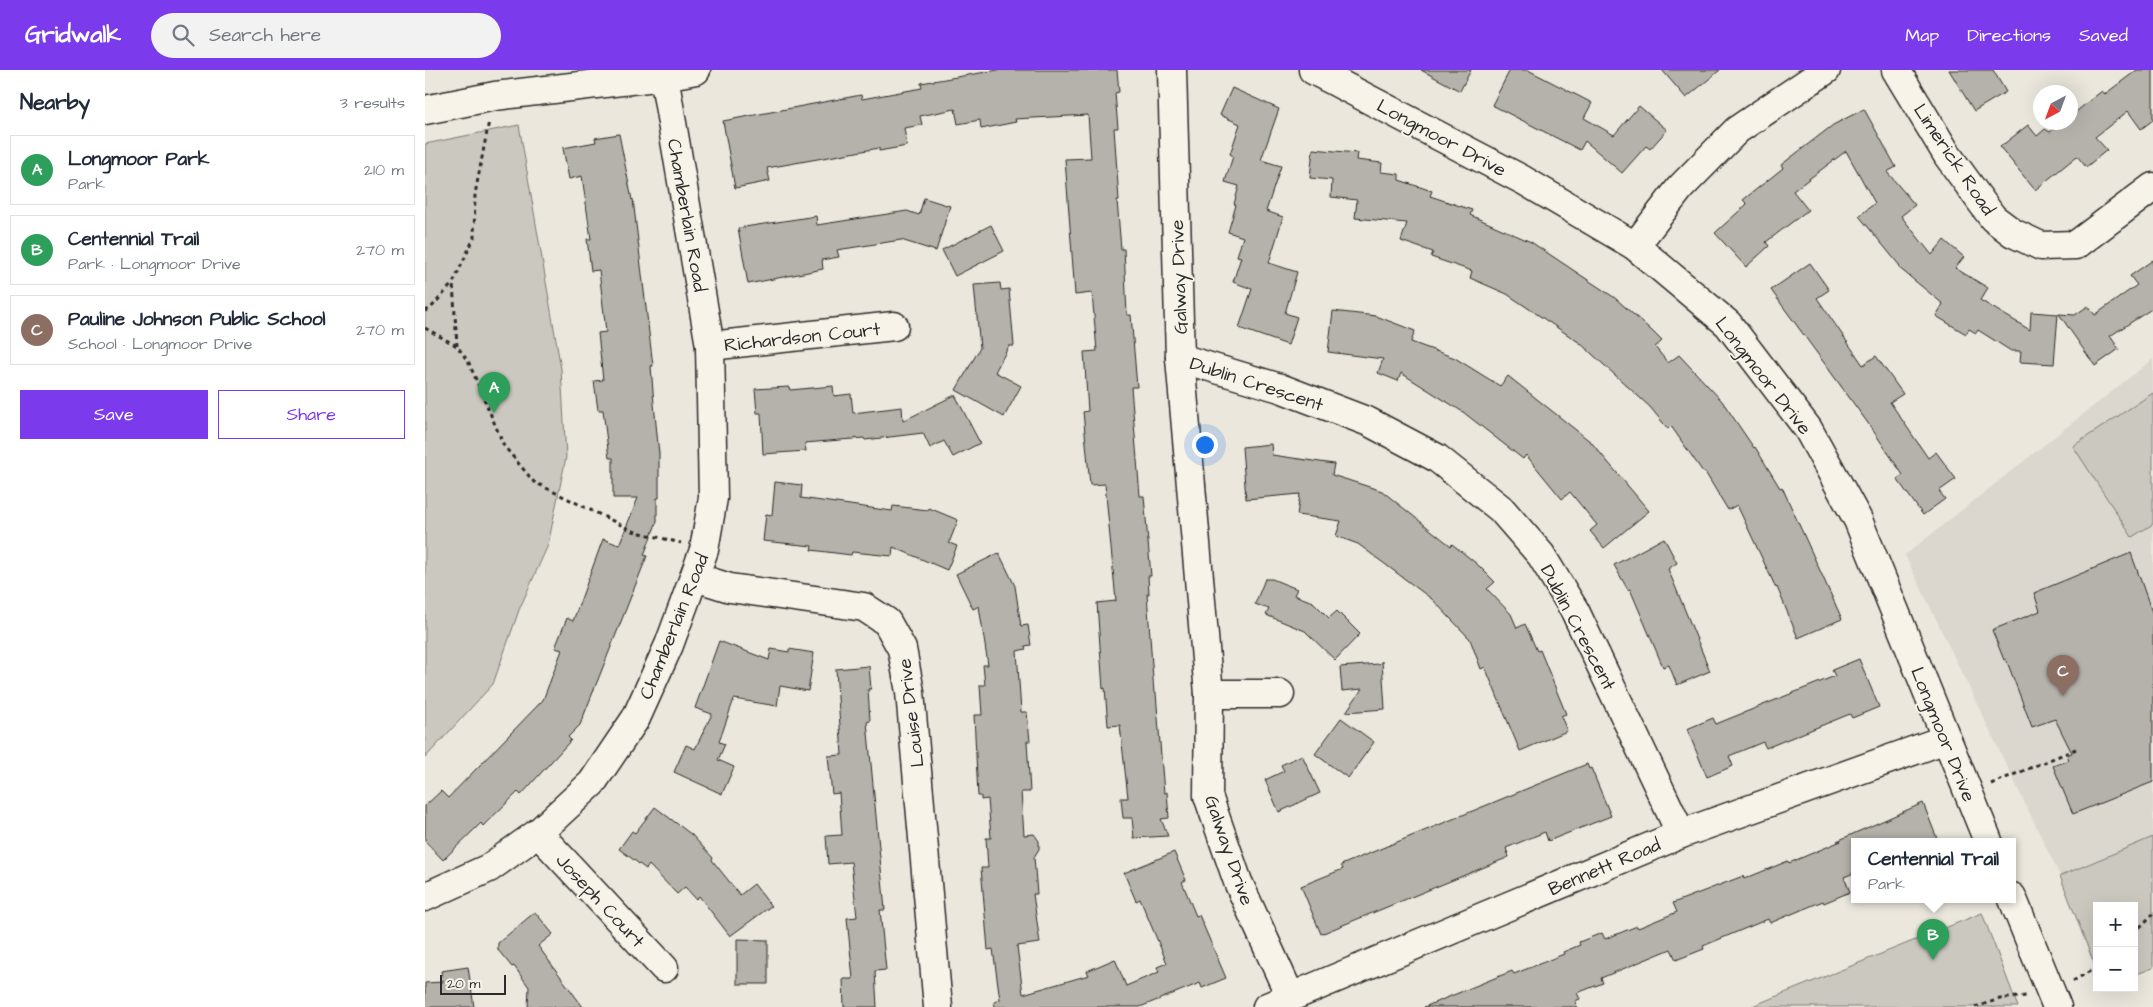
<!DOCTYPE html>
<meta charset="utf-8">
<style>
:root{--surface:#fff;--page:#f2f2f3;--text:#1f2937;--muted:#747a83;--line:#e0e1e3;--accent:#7c3aed}
body{margin:0;font-family:"Architects Daughter",sans-serif;background:var(--page);color:var(--text)}
.controls{position:absolute;right:15px;bottom:15px;display:grid;overflow:hidden;border-radius:0px;box-shadow:0 5px 20px #0002}
.controls button{width:45px;height:45px;display:grid;place-items:center;padding:0;border:0;border-bottom:1px solid var(--line);background:var(--surface);color:var(--text);font:25px sans-serif}
.compass{position:absolute;left:1608px;top:15px;width:45px;height:45px;border-radius:50%;background:var(--surface);box-shadow:0 5px 20px #0002;rotate:221deg}
.scale{position:absolute;left:15px;bottom:12px;width:66px;box-sizing:border-box;padding-left:5px;border:2px solid #2b2b2b;border-top:0;font-size:14px;line-height:18px;white-space:nowrap;color:#2b2b2b;-webkit-text-stroke:4px #f7f3e8;paint-order:stroke}
.you{position:absolute;left:779px;top:374px;width:18px;height:18px;margin:-12px;border:4px solid #fff;border-radius:50%;background:#1a73e8;box-shadow:0 0 0 8px #1a73e833}
.badge{display:grid;place-items:center;width:32px;height:32px;border-radius:50%;background:var(--accent);color:#fff;font-size:16px;font-weight:700}
.pin{position:absolute;translate:-50% -41px;filter:drop-shadow(0 1px 2px #0008)}
.pin::after{content:'';position:absolute;top:26px;width:18px;height:15px;background:inherit;clip-path:polygon(0 0,100% 0,50% 100%)}
.popup{position:absolute;left:1426px;top:768px;width:165px;height:65px;box-sizing:border-box;display:grid;place-content:center;border-radius:0px;background:var(--surface);filter:drop-shadow(0 1px 4px #0005);font-size:16px;white-space:nowrap;color:var(--muted)}
.popup b{font-size:19px;color:var(--text)}
.popup::after{content:'';position:absolute;left:50%;top:100%;margin-left:-10px;border:10px solid transparent;border-top-color:var(--surface)}
.list{margin:0;padding:0;list-style:none}
h2{display:flex;justify-content:space-between;align-items:center;height:65px;margin:0;padding:0 20px;font-size:21px}
h2 small{font-size:16px;font-weight:400;color:var(--muted)}
.list li{display:grid;grid-template-columns:32px 1fr auto;gap:15px;align-items:center;box-sizing:border-box;height:70px;margin:0 10px 10px;padding:0 10px;border:1px solid var(--line);border-radius:0px}
.list b{display:block;font-size:19px;white-space:nowrap}
.list p{margin:0;font-size:16px;white-space:nowrap;color:var(--muted)}
.list em{font-size:16px;font-style:normal;color:var(--muted)}
.actions{display:flex;gap:10px;padding:15px 20px}
.actions a{flex:1;padding:11px 0;border:1px solid var(--accent);border-radius:0px;text-align:center;font-size:18px;color:var(--accent)}
.actions .main{background:var(--accent);color:#fff}
.icon{flex:none;width:28px;height:28px;fill:none;stroke:currentColor;stroke-width:2;stroke-linecap:round;stroke-linejoin:round}
.map{position:relative;flex:none;width:1728px;height:937px;overflow:hidden}
header{display:flex;align-items:center;gap:30px;box-sizing:border-box;height:70px;padding:0 25px;background:var(--accent);color:#fff}
header strong{font-size:24px}
nav{display:flex;gap:28px;margin-inline-start:auto;font-size:18px}
.search{width:350px;height:45px;background:var(--page);display:flex;align-items:center;gap:12px;box-sizing:border-box;padding:0 18px;border-radius:28px;color:var(--muted);font-size:19px}
main{display:flex}
aside{flex:1;background:var(--surface)}
.map>svg:first-child{display:block}
</style>
<header>
<strong>Gridwalk</strong>
<div class="search"><svg class="icon" aria-label="search" viewBox="0 0 24 24"><circle cx="10" cy="10" r="6"/><path d="M15 15l6 6"/></svg>Search here</div>
<nav><a>Map</a><a>Directions</a><a>Saved</a></nav>
</header>
<main>
<aside>
<h2>Nearby<small>3 results</small></h2>
<ul class="list">
<li><span class="badge" style="background:#2e9e5b">A</span><div><b>Longmoor Park</b><p>Park</p></div><em>210 m</em></li>
<li><span class="badge" style="background:#2e9e5b">B</span><div><b>Centennial Trail</b><p>Park · Longmoor Drive</p></div><em>270 m</em></li>
<li><span class="badge" style="background:#8d6e63">C</span><div><b>Pauline Johnson Public School</b><p>School · Longmoor Drive</p></div><em>270 m</em></li>
</ul>
<div class="actions"><a class="main">Save</a><a>Share</a></div>
</aside>
<div class="map">
<svg width="1728" height="937" viewBox="0 0 1728 937">
<rect width="100%" height="100%" fill="#ebe7dd"/>
<filter id="ink" filterUnits="userSpaceOnUse"><feTurbulence type="fractalNoise" baseFrequency=".02" numOctaves="2"/><feDisplacementMap in="SourceGraphic" scale="10" xChannelSelector="R" yChannelSelector="G"/><feConvolveMatrix kernelMatrix="1 2 1 2 8 2 1 2 1" color-interpolation-filters="sRGB"/></filter>
<g filter="url(#ink)">
<path fill="#dbd7ce" d="M1728,289V767L1635,806L1480,485Z"/>
<g fill="#cbc8bf" stroke="#7b7a75">
<path d="M94,55L136,299L141,387L123,475L94,540L68,614L0,688V74Z"/>
<path d="M1728,323V454L1707,467L1648,376Z"/>
<path d="M1728,767V898L1709,905V836H1672V901L1635,806Z"/>
<path d="M1557,843L1593,937H1325Z"/>
</g>
<g fill="#b5b2ab" stroke="#2b2b2b">
<path d="M573,0H692L694,22L690,23L693,58H689L694,130H692L696,179H699L702,245H706L712,317H706L715,426H719L726,506H723L724,524H722L729,623H731L739,723L742,722L744,748L736,749L743,766L709,768L707,748H698L696,728H703L695,655L683,656L680,618L678,619L672,533L691,531L680,414L665,415L658,342L663,341L659,282L672,281L667,223L650,225L640,89L666,88L663,45L590,49L591,52L556,59L555,50L533,54L530,39L495,46L497,55L479,58L482,76L454,81V78L342,98L345,111L310,118L298,51L436,25L437,29L497,18L496,13Z"/>
<path d="M996,0H1046L1035,21Z"/>
<path d="M1085,0H1103L1167,33L1159,48L1189,65L1214,36L1242,60L1225,79L1221,76L1197,103L1160,71L1155,80L1067,35Z"/>
<path d="M1237,0H1295L1261,28Z"/>
<path d="M1524,0H1568L1581,22L1549,41Z"/>
<path d="M1712,0H1728V50L1716,59L1703,41L1670,67L1682,80L1661,97L1652,86L1610,120L1575,77L1603,55L1612,66L1620,59L1625,62L1637,52H1646V46L1664,31L1677,21L1680,24Z"/>
<path d="M807,18L854,39L836,90L856,96L841,141L858,147L844,193L872,202L860,243L872,247L863,275L814,258L827,219L808,212L816,187L812,186L818,167L803,162L811,135L809,134L814,116L800,112L808,86L805,84L815,54L795,45Z"/>
<path d="M1439,39L1471,97L1462,102L1490,135L1476,146L1507,185L1519,170L1539,187L1530,198L1563,218L1555,230L1605,260L1606,242L1633,244L1629,294L1595,292L1596,281H1586L1553,260L1551,263L1544,259L1541,264L1511,246L1518,234L1473,197L1475,196L1434,146L1450,133L1421,81L1368,121L1383,140L1341,172L1344,176L1321,197L1290,163L1322,134L1318,130L1358,98L1356,95L1408,55Z"/>
<path d="M194,64L207,130L208,129L228,296H226L229,334L234,384V428H232V451L219,485L222,486L155,655L143,667L146,670L96,725L93,722L58,756L56,753L18,790L0,771V736L16,721L23,728L118,630L137,580L130,578L142,548L148,551L178,469L194,475L213,428H188V388H184L178,340H173L169,311L178,310L173,263L181,262L174,200L166,201L162,169H166L157,106L144,109L138,78L171,72L170,68Z"/>
<path d="M888,79L932,83L931,90L957,93L956,102L974,104V110L1007,121L1005,126L1047,140L1045,145L1106,172L1190,228L1227,261L1237,271L1230,277L1243,293L1254,285L1297,331L1329,378L1330,377L1355,418L1357,417L1417,549L1373,568L1352,517L1351,518L1312,435L1303,440L1280,402H1278L1246,356L1243,359L1225,337L1155,273L1082,224L1045,208L1047,201L1006,187L1008,182L976,171L982,153L930,148L932,130L906,127L907,110L885,108Z"/>
<path d="M499,128L525,136L511,181L476,170L412,180L414,187L397,190L398,199L323,214L313,158L391,146L392,155L482,141L494,145Z"/>
<path d="M566,155L579,181L530,206L517,180Z"/>
<path d="M1728,190V238L1685,266L1694,279L1670,296L1634,244L1650,245L1663,236L1670,245L1712,215L1705,206Z"/>
<path d="M1385,193L1404,220L1392,228L1438,295L1451,286L1478,324L1465,332L1503,388L1511,382L1531,409L1514,421L1520,429L1498,445L1472,409L1478,405L1445,356L1346,220Z"/>
<path d="M575,213L576,220L584,219L589,276H584L570,302L596,316L579,347L531,320L555,278L549,215Z"/>
<path d="M908,241L951,246L990,261L986,272L1030,288L1075,316L1083,306L1166,372L1224,441L1179,478L1165,461L1172,455L1145,422L1137,429L1101,385L1098,389L1038,342L976,303L973,311L953,303L958,289L903,282Z"/>
<path d="M408,316L409,326L426,324L428,343L477,337L478,351L530,325L555,373L528,387L519,371L505,378L498,363L440,370L439,368L380,373L381,381L338,384L336,343H332L330,319L364,317L365,320Z"/>
<path d="M846,374L847,385L909,394L907,405L957,421L1026,476L1027,474L1052,494L1070,512L1062,519L1086,544L1092,558L1100,554L1112,581L1115,580L1141,644L1136,646L1142,661L1095,681L1060,597L1056,599L1045,569L1008,530L933,474L911,466L916,451L872,445L875,424L821,429L817,377Z"/>
<path d="M350,412L377,415L376,428L467,441L468,436L503,440L504,438L533,450L524,473L532,476L522,500L468,477L467,486L427,482L426,485L386,480L387,476L338,471L341,444L347,445Z"/>
<path d="M1239,468L1252,493L1243,499L1285,601L1252,615L1244,595L1238,597L1205,519L1203,520L1189,495Z"/>
<path d="M574,483L590,516L596,556L603,555L606,575L600,576L601,579L592,581L596,642H602L605,671H602L605,722H596L599,765L609,764L614,771V779L609,787L612,824H608L615,873L592,876L598,924L664,905L662,901L690,889L701,916L734,902L732,897L742,893L715,829L711,831L699,803L749,782L761,810L757,812L771,846L774,845L801,908L777,918L775,913L715,937H570L569,932L575,930L568,879L563,880L556,798H563L561,768H566L563,729L556,730V726H553L549,645H557L555,615H560L558,595H563L554,536L548,539L531,504Z"/>
<path d="M1706,483L1728,545V712L1648,744L1628,696L1644,690L1642,685L1647,683L1630,649L1607,657L1581,589L1579,590L1567,560L1615,541L1609,523Z"/>
<path d="M840,509H847L872,519L869,525L888,532L904,548L912,541L935,564L910,590L880,561L841,545L844,539L830,534Z"/>
<path d="M294,571L344,590L346,579L364,582V579L389,583L383,621L355,616L352,636L309,629L294,672L300,674L293,690L309,697L297,724L249,702L261,675L270,679L287,644L270,638Z"/>
<path d="M1434,589L1454,637L1427,648L1425,644L1341,678L1338,672L1304,686L1308,696L1282,707L1262,659L1288,648L1291,654L1410,606L1407,600Z"/>
<path d="M957,591L960,639L921,642L937,619L917,621L915,597L954,594Z"/>
<path d="M444,596L446,619H443L445,651L442,652L460,840H455L461,900L450,901L452,937H419L418,909H428L422,848L432,847L426,792L403,794L401,766L417,765L414,723L407,724L403,686L417,685L411,599Z"/>
<path d="M916,648L949,672L923,708L890,684Z"/>
<path d="M877,685L895,723L854,742L840,710L859,701L856,695Z"/>
<path d="M1162,694L1164,699L1166,698L1186,746L1123,771L1120,762L1081,778L1084,787L896,864L876,816L918,799L916,795Z"/>
<path d="M1498,733L1513,771H1429V803L1419,807L1425,822L1399,833L1398,831L1345,853L1343,849L1278,876L1279,879L1251,890L1246,879L1176,908L1178,913L1152,923L1155,929L1150,931L1152,937H999L1087,901L1089,904L1139,884L1138,882L1155,875L1154,872L1177,863L1180,869L1212,856L1213,858L1252,842L1248,833L1318,806L1319,809L1363,791L1364,793L1416,771H1412Z"/>
<path d="M230,737L267,765L288,788L287,790L315,825L329,814L346,836L305,866L274,826L271,829L260,817L252,824L224,795L221,799L194,779L207,761L210,763Z"/>
<path d="M110,842L128,864L113,876L158,937H103L104,917L89,896L87,897L73,880V873Z"/>
<path d="M312,869L343,870V914H312Z"/>
<path d="M43,897L49,937H0V913L18,912L16,901Z"/>
</g>
<g fill="none" stroke-linecap="round" stroke-linejoin="round">
<defs>
<g id="minor">
<path d="M747,0L755,288L784,624L783,726L813,812L866,928"/>
<path d="M888,0L1098,110L1210,176L1303,254L1383,359L1433,450L1563,771"/>
<path d="M1471,0L1523,86L1568,148L1588,163L1616,176L1651,175L1728,117"/>
<path d="M0,40L70,26L239,6L271,0"/>
<path d="M1210,176L1255,118L1312,60L1401,0"/>
<path d="M285,276L469,256"/>
<path d="M755,288L855,318L944,352L1012,388L1076,439L1116,485L1150,541L1256,764"/>
<path d="M270,507L305,518L439,537L462,552L477,579L485,622L513,937"/>
<path d="M784,624H855"/>
<path d="M113,763L239,898"/>
<path d="M0,827L64,798L113,763L167,713L211,648L244,575L279,480L288,428L285,276L239,6"/>
<path d="M1587,827L1632,937"/>
<path d="M842,937L1256,764L1521,669"/>
</g>
</defs>
<use href="#minor" stroke="#2b2b2b" stroke-width="31"/>
<g stroke="#2b2b2b" stroke-width="3" stroke-dasharray="4 4" stroke-linecap="butt">
<path d="M0,241L5,239L28,213"/>
<path d="M0,258L32,276L44,293L79,376L109,412L208,461L256,473"/>
<path d="M32,276L28,213L49,168L50,124L64,51"/>
<path d="M1566,714L1651,679"/>
<path d="M1709,863L1728,844"/>
<path d="M1648,911L1672,897"/>
<path d="M1550,937L1575,929L1601,926"/>
</g>
<use href="#minor" stroke="#f7f3e8" stroke-width="28"/>
</g>
</g>
<g text-anchor="middle" stroke-width="4" stroke-linejoin="round" paint-order="stroke">
<g font-size="19" fill="#2b2b2b" stroke="#f7f3e8">
<text transform="translate(1017 67) rotate(28)" y="7">Longmoor Drive</text>
<text transform="translate(1530 89) rotate(56)" y="7">Limerick Road</text>
<text transform="translate(263 145) rotate(80)" y="7">Chamberlain Road</text>
<text transform="translate(753 207) rotate(-92)" y="7">Galway Drive</text>
<text transform="translate(377 266) rotate(-6)" y="7">Richardson Court</text>
<text transform="translate(1339 305) rotate(52)" y="7">Longmoor Drive</text>
<text transform="translate(832 313) rotate(18)" y="7">Dublin Crescent</text>
<text transform="translate(248 556) rotate(-68)" y="7">Chamberlain Road</text>
<text transform="translate(1154 557) rotate(62)" y="7">Dublin Crescent</text>
<text transform="translate(485 643) rotate(-97)" y="7">Louise Drive</text>
<text transform="translate(1519 664) rotate(68)" y="7">Longmoor Drive</text>
<text transform="translate(805 780) rotate(71)" y="7">Galway Drive</text>
<text transform="translate(1179 796) rotate(-23)" y="7">Bennett Road</text>
<text transform="translate(176 830) rotate(47)" y="7">Joseph Court</text>
</g>
</g>
</svg>
<div class="controls">
<button>+</button>
<button>−</button>
</div>
<svg class="compass" viewBox="-18 -18 36 36"><path d="M0-13l5 13h-10z" fill="#e53935"/><path d="M0 13l5-13h-10z" fill="#747a83"/></svg>
<div class="scale">20 m</div>
<div class="you"></div>
<div class="pin badge" style="left:69px;top:343px;background:#2e9e5b">A</div>
<div class="pin badge" style="left:1508px;top:890px;background:#2e9e5b">B</div>
<div class="popup"><b>Centennial Trail</b>Park</div>
<div class="pin badge" style="left:1638px;top:626px;background:#8d6e63">C</div>
</div>
</main>
